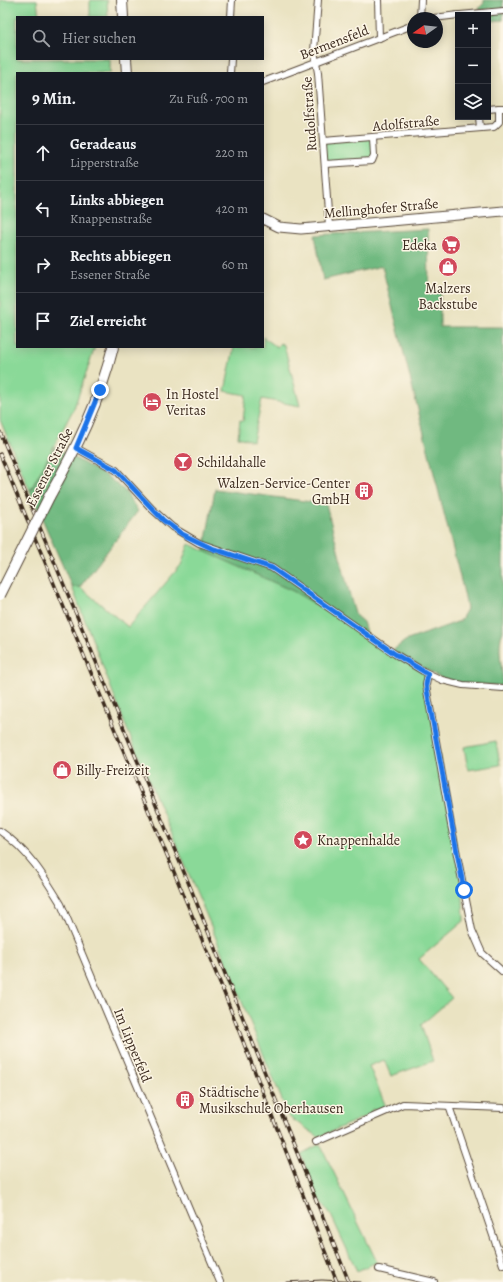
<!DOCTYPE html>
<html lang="de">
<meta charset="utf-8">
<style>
:root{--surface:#171b24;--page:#242831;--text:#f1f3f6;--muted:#9ea1a6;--line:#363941}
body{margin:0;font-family:Alegreya,serif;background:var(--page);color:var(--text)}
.controls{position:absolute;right:12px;top:12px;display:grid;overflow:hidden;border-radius:0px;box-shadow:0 2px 10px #0003}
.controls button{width:36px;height:36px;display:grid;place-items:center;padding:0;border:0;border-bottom:1px solid var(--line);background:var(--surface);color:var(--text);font:20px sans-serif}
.compass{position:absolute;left:407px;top:12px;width:36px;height:36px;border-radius:50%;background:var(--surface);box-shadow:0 2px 10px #0003;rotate:256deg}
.stop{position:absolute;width:12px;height:12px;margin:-9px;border:3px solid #1a73e8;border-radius:50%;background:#fff}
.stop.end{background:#1a73e8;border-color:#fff;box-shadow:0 1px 4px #0008}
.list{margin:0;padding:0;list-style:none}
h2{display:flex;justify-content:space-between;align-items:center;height:52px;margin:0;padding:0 16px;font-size:17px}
h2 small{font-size:13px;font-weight:400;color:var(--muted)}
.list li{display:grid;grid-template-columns:26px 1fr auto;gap:12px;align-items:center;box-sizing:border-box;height:56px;padding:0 16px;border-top:1px solid var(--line)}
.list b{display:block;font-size:15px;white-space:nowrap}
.list p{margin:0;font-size:13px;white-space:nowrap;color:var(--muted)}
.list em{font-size:13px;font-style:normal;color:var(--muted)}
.icon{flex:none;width:22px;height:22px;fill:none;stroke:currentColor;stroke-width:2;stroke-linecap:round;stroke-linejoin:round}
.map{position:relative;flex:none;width:503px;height:1282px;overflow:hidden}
.search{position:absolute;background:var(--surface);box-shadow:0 2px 10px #0003;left:16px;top:16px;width:248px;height:44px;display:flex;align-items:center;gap:10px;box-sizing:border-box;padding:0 14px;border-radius:0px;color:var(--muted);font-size:15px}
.panel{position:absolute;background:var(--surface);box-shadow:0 2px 10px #0003;left:16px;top:72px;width:248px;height:276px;border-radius:0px}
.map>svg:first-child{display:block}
</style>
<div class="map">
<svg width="503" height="1282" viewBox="0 0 503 1282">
<rect width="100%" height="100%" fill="#fcf5e5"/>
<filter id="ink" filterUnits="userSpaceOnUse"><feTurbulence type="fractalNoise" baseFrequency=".025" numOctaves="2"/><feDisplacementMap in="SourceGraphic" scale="8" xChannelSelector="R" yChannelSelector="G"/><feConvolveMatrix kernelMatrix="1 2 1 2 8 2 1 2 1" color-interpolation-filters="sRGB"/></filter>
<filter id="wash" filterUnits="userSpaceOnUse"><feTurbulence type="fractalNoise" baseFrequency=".012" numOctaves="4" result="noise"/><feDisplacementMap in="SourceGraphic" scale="16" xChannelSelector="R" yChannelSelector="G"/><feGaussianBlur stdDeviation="0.9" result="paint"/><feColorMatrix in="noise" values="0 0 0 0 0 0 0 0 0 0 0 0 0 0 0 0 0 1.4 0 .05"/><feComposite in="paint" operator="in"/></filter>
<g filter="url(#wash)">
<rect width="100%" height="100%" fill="#eae3c2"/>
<g fill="#8ad998" stroke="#62825b">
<path d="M0,0H37L39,17H17V59H110V73H17V347H95L74,408L30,491L0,420Z"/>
<path d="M90,0H107L108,17H90Z"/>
<path d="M373,138L374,158L325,164L323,141Z"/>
<path d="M263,337L277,347L280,343L284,345L300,406L262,399L253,441L238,437L240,420L243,421L246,395L225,391L234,347H263Z"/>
<path d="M189,544L293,591L331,613L427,674L426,685L462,877L464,921L419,959L452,998L421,1025L433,1061L391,1076L384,1060L369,1066L386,1107L377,1111L372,1109L371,1114L319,1137L289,1117L211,926L127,729L72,587H80L128,627L181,565Z"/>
<path d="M496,741L500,765L468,770L464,747Z"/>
<path d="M320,1144L377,1262L357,1271L330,1213L315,1193L301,1154Z"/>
</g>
<g fill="#6fb980" stroke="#55724f">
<path d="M484,0H503V20L492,21L488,18L493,10L492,8L485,10H479L480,7L484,3Z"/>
<path d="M428,229L429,293H440V327H503V631C496,647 503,669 503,686L449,682L392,651L405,641L460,621L467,609L465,597L382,266L323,280L315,235Z"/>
<path d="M55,447L108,477L125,491L138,511L80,587H72L30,491Z"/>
<path d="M215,489L326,504L353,607L356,616L363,622L367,635L293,591L204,551Z"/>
</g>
</g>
<g filter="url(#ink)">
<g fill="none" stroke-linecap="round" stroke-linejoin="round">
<defs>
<g id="street">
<path d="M318,0L314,51L318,73L329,226"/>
<path d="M378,0L379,38"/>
<path d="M460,15L503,11"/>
<path d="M231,17L232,0"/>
<path d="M420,18L421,0"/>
<path d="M434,18L458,15"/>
<path d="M230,73L231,59"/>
<path d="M263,82L413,25"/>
<path d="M488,109L499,108"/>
<path d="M479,117L480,128"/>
<path d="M323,141L494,127L499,122V108H503"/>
<path d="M325,164L372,161L374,156L373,138"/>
<path d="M76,448L116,470L152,509L172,527L199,543L272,568L395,654L423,671L442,680L463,685L503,688"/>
<path d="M428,674L426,685L451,825L472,930L482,953L503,972"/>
<path d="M0,831C28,850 44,876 61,904L220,1282"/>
<path d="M449,1106L503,1265"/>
<path d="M316,1142L403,1104L503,1108"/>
<path d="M379,1269L434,1282"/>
</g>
<path id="secondary" d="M263,219L279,227L301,229L503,211"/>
<g id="primary">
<path d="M122,0L123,17"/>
<path d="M126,59L127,73"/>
<path d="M49,497C76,449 100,401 113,347"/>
</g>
</defs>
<use href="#street" stroke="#554637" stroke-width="8"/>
<use href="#secondary" stroke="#554637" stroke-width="11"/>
<use href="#primary" stroke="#554637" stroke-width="12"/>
<use href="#street" stroke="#fff" stroke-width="6"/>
<use href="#secondary" stroke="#fff" stroke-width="9"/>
<use href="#primary" stroke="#fff" stroke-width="10"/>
<path stroke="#3b2a1e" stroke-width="1" d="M286,1282L322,1280L361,1282"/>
<defs>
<g id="rail">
<path d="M0,432L191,889L349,1282"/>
<path d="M0,454L221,985L337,1282"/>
</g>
</defs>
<use href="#rail" stroke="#3b2a1e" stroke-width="3.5"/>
<use href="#rail" stroke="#fcf5e5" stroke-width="2" stroke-dasharray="6" stroke-linecap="butt"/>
<defs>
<path id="primary-bridge" d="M0,595L49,497"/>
</defs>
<use href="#primary-bridge" stroke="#554637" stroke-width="12" stroke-linecap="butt"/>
<use href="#primary-bridge" stroke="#fff" stroke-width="10"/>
</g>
</g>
<g fill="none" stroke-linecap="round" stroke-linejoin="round" filter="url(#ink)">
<path stroke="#1a73e8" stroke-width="5" d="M100,390L76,448L116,470L163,520L182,534L211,548L272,568L395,654L428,674L426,685L464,890"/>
</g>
<defs>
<symbol id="supermarket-disc" viewBox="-11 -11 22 22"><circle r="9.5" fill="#d1495b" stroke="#fcf5e5"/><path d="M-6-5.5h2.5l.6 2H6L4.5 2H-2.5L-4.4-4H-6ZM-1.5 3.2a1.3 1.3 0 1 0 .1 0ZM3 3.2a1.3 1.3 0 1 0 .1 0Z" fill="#fff"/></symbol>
<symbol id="shop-disc" viewBox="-11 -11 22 22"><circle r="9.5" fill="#d1495b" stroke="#fcf5e5"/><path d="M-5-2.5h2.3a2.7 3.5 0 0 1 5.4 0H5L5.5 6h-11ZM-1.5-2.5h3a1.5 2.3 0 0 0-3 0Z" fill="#fff"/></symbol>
<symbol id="hotel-disc" viewBox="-11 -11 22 22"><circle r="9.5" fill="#d1495b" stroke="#fcf5e5"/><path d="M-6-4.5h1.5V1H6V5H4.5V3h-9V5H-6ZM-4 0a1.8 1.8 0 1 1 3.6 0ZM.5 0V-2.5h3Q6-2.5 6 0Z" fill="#fff"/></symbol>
<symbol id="bar-disc" viewBox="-11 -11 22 22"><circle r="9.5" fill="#d1495b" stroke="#fcf5e5"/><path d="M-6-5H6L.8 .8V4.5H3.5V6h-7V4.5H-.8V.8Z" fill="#fff"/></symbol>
<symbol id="building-disc" viewBox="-11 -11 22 22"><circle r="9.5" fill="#d1495b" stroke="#fcf5e5"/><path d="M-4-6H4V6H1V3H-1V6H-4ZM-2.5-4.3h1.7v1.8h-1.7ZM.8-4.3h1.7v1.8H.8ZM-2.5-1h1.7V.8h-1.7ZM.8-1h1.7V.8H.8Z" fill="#fff"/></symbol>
<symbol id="sight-disc" viewBox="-11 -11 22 22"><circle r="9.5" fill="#d1495b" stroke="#fcf5e5"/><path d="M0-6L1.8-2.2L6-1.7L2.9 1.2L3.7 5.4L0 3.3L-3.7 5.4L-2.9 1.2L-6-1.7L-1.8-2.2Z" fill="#fff"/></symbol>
</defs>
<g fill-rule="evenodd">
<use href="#supermarket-disc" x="440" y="234" width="22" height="22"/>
<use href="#shop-disc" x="437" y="256" width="22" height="22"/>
<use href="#hotel-disc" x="141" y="391" width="22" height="22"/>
<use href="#bar-disc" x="172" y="451" width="22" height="22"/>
<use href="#building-disc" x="353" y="480" width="22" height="22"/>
<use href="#shop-disc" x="51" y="759" width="22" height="22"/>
<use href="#sight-disc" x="292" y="829" width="22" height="22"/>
<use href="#building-disc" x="174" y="1089" width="22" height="22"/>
</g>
<g text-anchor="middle" stroke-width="3" stroke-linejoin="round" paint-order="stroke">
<g font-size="14" fill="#3b2a1e" stroke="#fcf5e5">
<text transform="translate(334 42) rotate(-21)" y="5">Bermensfeld</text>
<text transform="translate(309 114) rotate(-94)" y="5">Rudolfstraße</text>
<text transform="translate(406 123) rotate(-5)" y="5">Adolfstraße</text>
<text transform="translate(381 208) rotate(-5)" y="5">Mellinghofer Straße</text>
<text transform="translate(49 467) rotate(-63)" y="5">Essener Straße</text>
<text transform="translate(133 1045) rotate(68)" y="5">Im Lipperfeld</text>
</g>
<g font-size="14" fill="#3b2a1e" stroke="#fcf5e5" text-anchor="start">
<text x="437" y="250" text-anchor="end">Edeka</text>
<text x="448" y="293" text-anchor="middle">Malzers<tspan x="448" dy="16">Backstube</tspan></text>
<text x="166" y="399">In Hostel<tspan x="166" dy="16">Veritas</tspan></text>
<text x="197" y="467">Schildahalle</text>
<text x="350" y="488" text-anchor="end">Walzen-Service-Center<tspan x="350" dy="16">GmbH</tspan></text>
<text x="76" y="775">Billy-Freizeit</text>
<text x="317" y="845">Knappenhalde</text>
<text x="199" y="1097">Städtische<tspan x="199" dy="16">Musikschule Oberhausen</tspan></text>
</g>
</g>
</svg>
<div class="controls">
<button>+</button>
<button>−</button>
<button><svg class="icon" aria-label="layers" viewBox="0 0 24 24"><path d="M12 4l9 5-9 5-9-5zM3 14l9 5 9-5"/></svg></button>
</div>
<svg class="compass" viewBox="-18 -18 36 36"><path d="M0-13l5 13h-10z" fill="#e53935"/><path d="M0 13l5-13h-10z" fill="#9ea1a6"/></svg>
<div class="stop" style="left:464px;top:890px"></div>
<div class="stop end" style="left:100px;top:390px"></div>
<div class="search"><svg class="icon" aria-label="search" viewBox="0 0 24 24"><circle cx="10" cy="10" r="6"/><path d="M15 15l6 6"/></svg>Hier suchen</div>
<section class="panel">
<h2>9 Min.<small>Zu Fuß · 700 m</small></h2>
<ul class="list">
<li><svg class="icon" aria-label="ahead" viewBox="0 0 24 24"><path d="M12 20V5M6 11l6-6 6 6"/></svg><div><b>Geradeaus</b><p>Lipperstraße</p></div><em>220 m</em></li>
<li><svg class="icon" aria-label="left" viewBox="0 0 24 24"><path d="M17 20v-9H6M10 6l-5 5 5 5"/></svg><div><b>Links abbiegen</b><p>Knappenstraße</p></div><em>420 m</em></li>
<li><svg class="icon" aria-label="right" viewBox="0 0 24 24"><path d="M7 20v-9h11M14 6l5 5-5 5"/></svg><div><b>Rechts abbiegen</b><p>Essener Straße</p></div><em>60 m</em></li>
<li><svg class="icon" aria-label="arrive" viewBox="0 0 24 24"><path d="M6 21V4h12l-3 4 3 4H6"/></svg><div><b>Ziel erreicht</b></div></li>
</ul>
</section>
</div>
